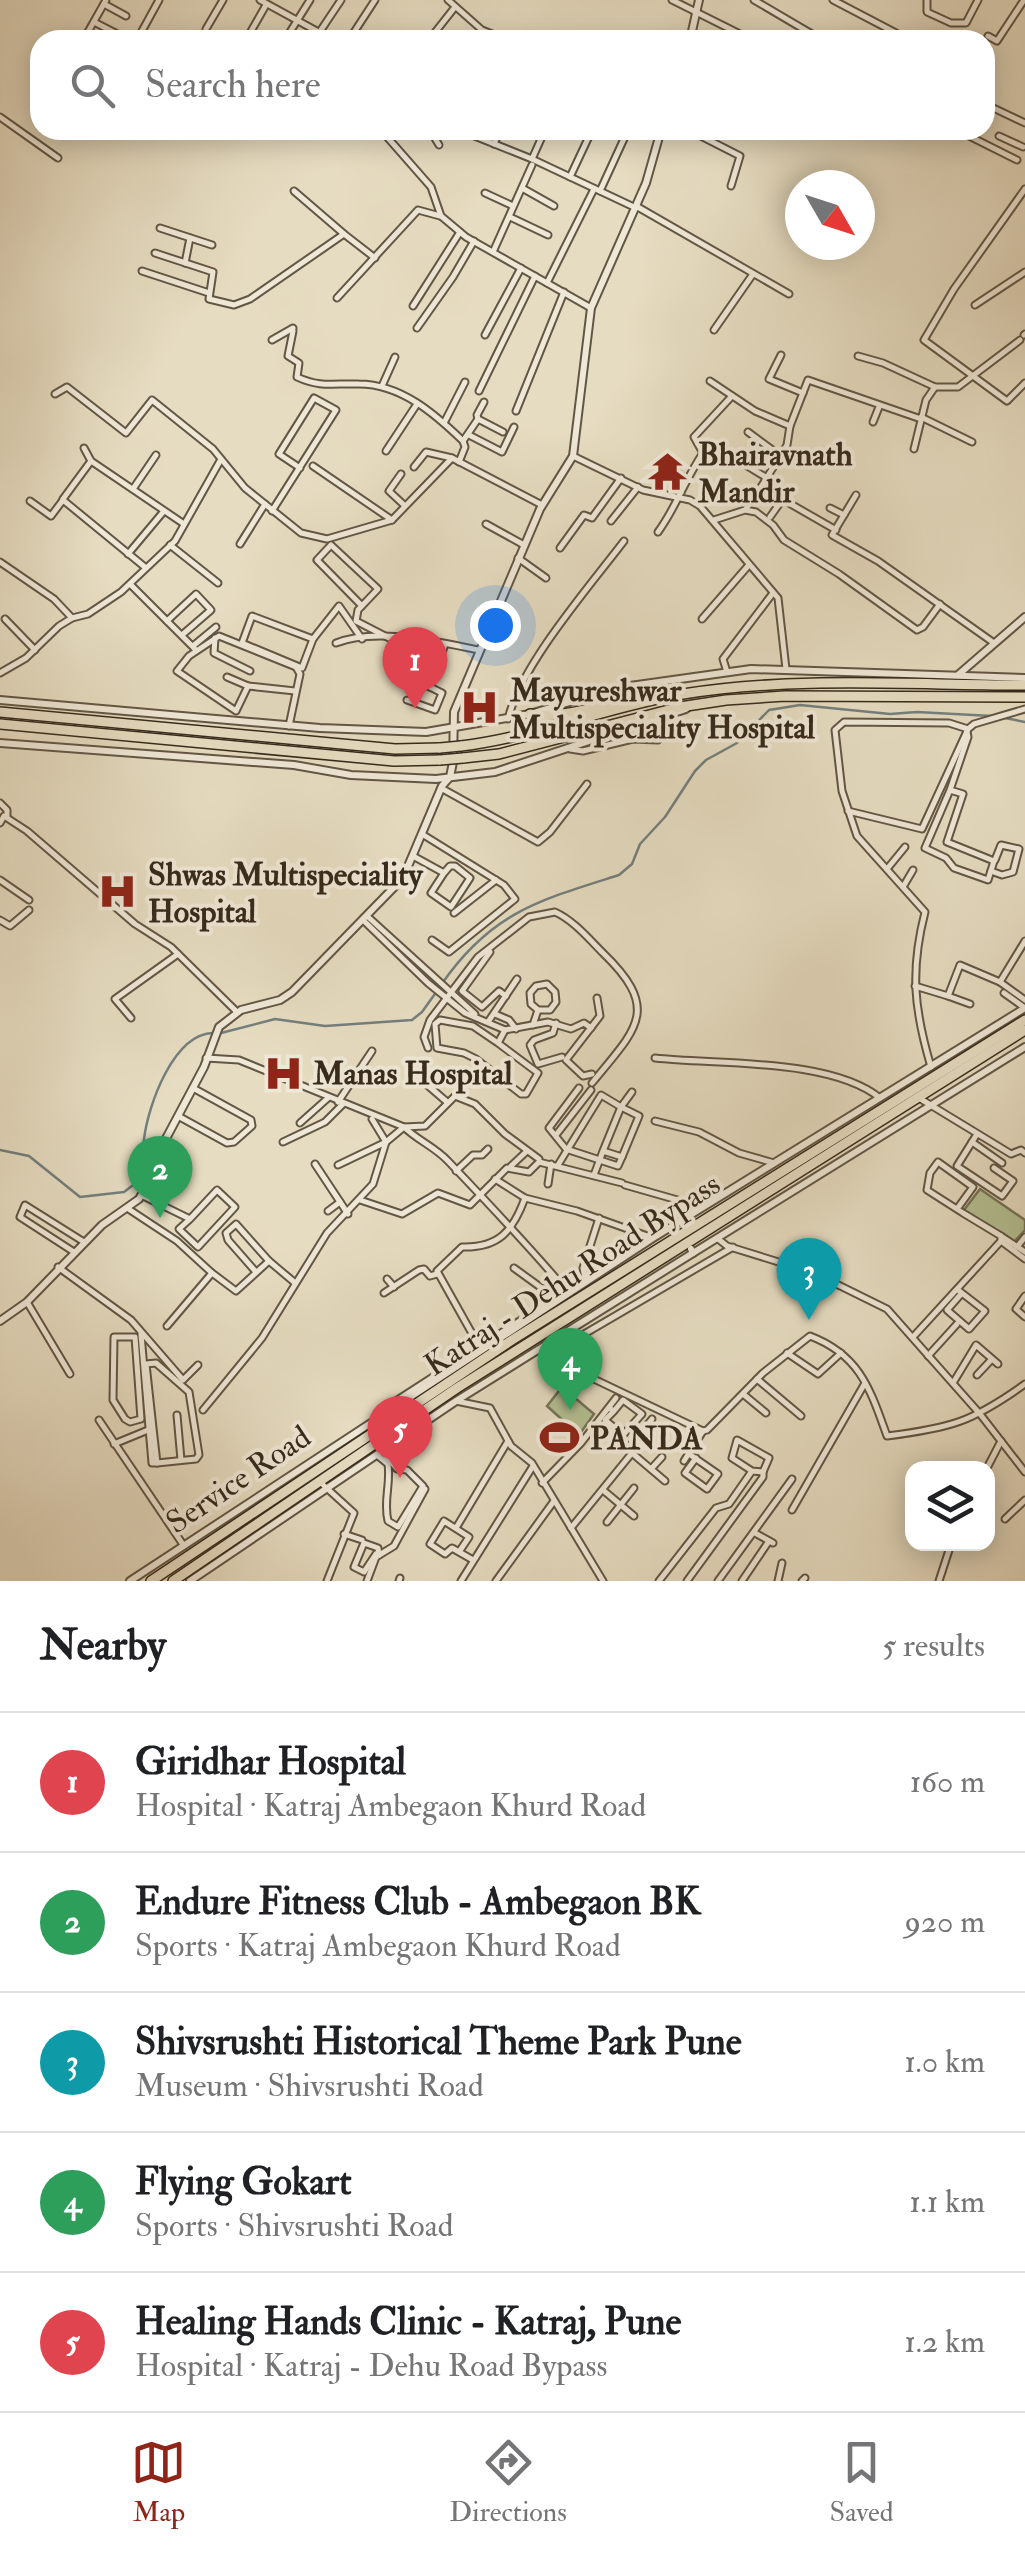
<!DOCTYPE html>
<meta charset="utf-8">
<style>
:root{--surface:#fff;--page:#f6f6f6;--text:#202124;--muted:#757577;--line:#e0e0e0;--accent:#8f2418}
body{margin:0;font-family:"IM FELL Double Pica",serif;background:var(--page);color:var(--text)}
.controls{position:absolute;right:30px;bottom:30px;display:grid;overflow:hidden;border-radius:20px;box-shadow:0 5px 25px #0003}
.controls button{width:90px;height:90px;display:grid;place-items:center;padding:0;border:0;border-bottom:2px solid var(--line);background:var(--surface);color:var(--text);font:50px sans-serif}
.compass{position:absolute;left:785px;top:170px;width:90px;height:90px;border-radius:50%;background:var(--surface);box-shadow:0 5px 25px #0003;rotate:129deg}
.you{position:absolute;left:495px;top:625px;width:35px;height:35px;margin:-25px;border:8px solid #fff;border-radius:50%;background:#1a73e8;box-shadow:0 0 0 15px #1a73e833}
.badge{display:grid;place-items:center;width:65px;height:65px;border-radius:50%;background:var(--accent);color:#fff;font-size:32px;font-weight:700}
.pin{position:absolute;translate:-50% -82px;filter:drop-shadow(0 2px 5px #0008)}
.pin::after{content:'';position:absolute;top:52px;width:35px;height:30px;background:inherit;clip-path:polygon(0 0,100% 0,50% 100%)}
.list{margin:0;padding:0;list-style:none}
h2{display:flex;justify-content:space-between;align-items:center;height:130px;margin:0;padding:0 40px;font-size:42px}
h2 small{font-size:32px;font-weight:400;color:var(--muted)}
.list li{display:grid;grid-template-columns:65px 1fr auto;gap:30px;align-items:center;box-sizing:border-box;height:140px;padding:0 40px;border-top:2px solid var(--line)}
.list b{display:block;font-size:38px;white-space:nowrap}
.list p{margin:0;font-size:32px;white-space:nowrap;color:var(--muted)}
.list em{font-size:32px;font-style:normal;color:var(--muted)}
.icon{flex:none;width:55px;height:55px;fill:none;stroke:currentColor;stroke-width:2;stroke-linecap:round;stroke-linejoin:round}
.map{position:relative;flex:none;width:1025px;height:1581px;overflow:hidden}
.search{position:absolute;background:var(--surface);box-shadow:0 5px 25px #0003;left:30px;right:30px;top:30px;height:110px;display:flex;align-items:center;gap:25px;box-sizing:border-box;padding:0 35px;border-radius:30px;color:var(--muted);font-size:38px}
.sheet{height:830px;background:var(--surface)}
nav{display:flex;justify-content:space-around;align-items:center;box-sizing:border-box;height:140px;border-top:2px solid var(--line);background:var(--surface);font-size:28px;color:var(--muted)}
nav a{display:grid;justify-items:center;gap:5px}
nav .on{color:var(--accent)}
.map>svg:first-child{display:block}
</style>
<div class="map">
<svg width="1025" height="1581" viewBox="0 0 1025 1581">
<rect width="100%" height="100%" fill="#e6dcc1"/>
<filter id="stains"><feTurbulence type="fractalNoise" baseFrequency=".002" numOctaves="4"/><feColorMatrix values="0 0 0 0 .2 0 0 0 0 .09 0 0 0 0 .02 0 0 0 .5 -.17"/></filter>
<radialGradient id="worn" r=".72"><stop offset=".6" stop-color="#630" stop-opacity="0"/><stop offset="1" stop-color="#630" stop-opacity=".3"/></radialGradient>
<g fill="#b4c093" stroke="#757557" stroke-width="2.5">
<path d="M980,1189L1025,1220V1230L1014,1242L964,1210Z"/>
<path d="M562,1387L594,1414L579,1435L547,1406Z"/>
</g>
<g fill="none" stroke-linecap="round" stroke-linejoin="round">
<g stroke="#747f7d" stroke-width="2.5">
<path d="M1005,718L1025,722"/>
<path d="M441,985C491,912 540,900 619,875L632,864L640,844L665,817L695,771L706,760L737,743L769,710L800,705L890,714L917,712L992,716"/>
<path d="M221,1033L275,1019L325,1026L412,1020L422,1012L437,991"/>
<path d="M0,1150L29,1156L80,1197L124,1192L141,1179C144,1165 142,1153 144,1139C148,1106 173,1034 213,1033"/>
</g>
<defs>
<g id="minor">
<path d="M260,0L333,40"/>
<path d="M448,0L482,30L507,40"/>
<path d="M672,0L752,40"/>
<path d="M754,0L822,40"/>
<path d="M833,0L896,33"/>
<path d="M927,0V12L951,23H966L978,0"/>
<path d="M104,4L126,16"/>
<path d="M94,22L129,40"/>
<path d="M206,29L223,0"/>
<path d="M142,31L159,0"/>
<path d="M319,33L341,0"/>
<path d="M988,36L997,41L1024,0"/>
<path d="M904,37L909,40"/>
<path d="M89,40L88,32L106,0"/>
<path d="M246,40L266,5"/>
<path d="M285,40L310,0"/>
<path d="M349,40L375,0"/>
<path d="M429,40L455,7"/>
<path d="M985,104L1025,123"/>
<path d="M0,117L58,158"/>
<path d="M381,130L431,187L441,216L466,237L591,308"/>
<path d="M430,130L439,145"/>
<path d="M474,130L472,135L532,159L636,208"/>
<path d="M689,130L740,156L731,186"/>
<path d="M972,130L969,136L1017,160"/>
<path d="M869,134L871,130"/>
<path d="M999,136L1023,147"/>
<path d="M494,144L500,130"/>
<path d="M532,159L545,130"/>
<path d="M570,177L592,130"/>
<path d="M522,188L554,206"/>
<path d="M1025,189L954,289L924,340L1007,401L1025,383"/>
<path d="M294,191L344,234"/>
<path d="M600,191L628,130"/>
<path d="M485,193L513,206"/>
<path d="M636,206L789,294"/>
<path d="M510,217L548,235"/>
<path d="M160,228L212,245"/>
<path d="M493,252L532,165"/>
<path d="M155,253L213,272L209,299L234,305L250,299L344,234L375,258"/>
<path d="M185,263L190,238"/>
<path d="M142,271L209,293"/>
<path d="M547,283L594,189"/>
<path d="M337,298L418,210L440,216"/>
<path d="M975,305L1025,272"/>
<path d="M413,306L460,232"/>
<path d="M417,328L453,277L474,241"/>
<path d="M714,330L753,274"/>
<path d="M293,331L288,356L299,363L297,377C321,388 334,383 359,384C401,384 435,414 463,441L465,447L459,462"/>
<path d="M485,335L521,268"/>
<path d="M1024,335L1025,334"/>
<path d="M272,340L293,328"/>
<path d="M781,355L769,379L803,393"/>
<path d="M858,356L883,363L935,387"/>
<path d="M710,381L755,411L790,426"/>
<path d="M382,386L395,357"/>
<path d="M479,391L535,276"/>
<path d="M55,394L67,387L126,433L152,400L213,449L245,488L301,533L327,539L392,520L452,458L542,505"/>
<path d="M516,411L564,292"/>
<path d="M921,417L972,442"/>
<path d="M478,419L477,415L484,402"/>
<path d="M873,422L879,407"/>
<path d="M444,423L465,382"/>
<path d="M748,432L782,457"/>
<path d="M469,435L502,452L514,427"/>
<path d="M463,441L478,419L503,432"/>
<path d="M84,448L91,461L184,524"/>
<path d="M914,449L926,400L935,387H958L1020,340"/>
<path d="M386,451L417,404"/>
<path d="M703,453L694,437L732,396"/>
<path d="M573,456L643,490L690,500L700,506L778,598L786,669"/>
<path d="M668,465L685,479"/>
<path d="M313,466L392,520"/>
<path d="M414,467L426,452L452,458"/>
<path d="M401,474L389,491L404,505"/>
<path d="M761,487L787,445L790,426L808,380L921,419"/>
<path d="M133,489L156,455"/>
<path d="M856,495L832,535L878,561L994,643"/>
<path d="M63,499L91,461"/>
<path d="M30,501L51,516L63,500L146,568"/>
<path d="M830,508L844,515"/>
<path d="M746,509L761,487L836,530"/>
<path d="M272,511L336,410L314,398L279,454L300,468"/>
<path d="M770,517L782,500"/>
<path d="M714,520L745,510L756,512L773,525L784,540L839,574L917,630L923,627L940,604"/>
<path d="M611,521L638,487"/>
<path d="M486,524L524,545"/>
<path d="M658,532C677,506 684,481 703,453L713,459L744,464L767,478"/>
<path d="M240,544L265,504"/>
<path d="M170,545L218,583"/>
<path d="M560,548L584,515L592,518L621,478"/>
<path d="M128,554L164,511"/>
<path d="M518,558L546,578"/>
<path d="M0,562L54,599L72,618"/>
<path d="M130,584L195,649"/>
<path d="M362,606L317,560L331,545L378,589L358,610L356,621L389,638"/>
<path d="M252,616L313,639L302,668L242,643Z"/>
<path d="M5,619L35,650"/>
<path d="M702,619L748,566"/>
<path d="M167,621L196,594L211,610L182,635"/>
<path d="M215,638L214,653L250,671"/>
<path d="M313,639L339,606L362,639"/>
<path d="M336,643C376,627 438,642 479,650"/>
<path d="M193,646L216,627"/>
<path d="M727,672L723,659L773,593"/>
<path d="M0,673L26,658L59,626L72,618L88,614L121,592L175,541L220,461"/>
<path d="M227,677L248,686L236,711L177,671L189,656L219,636L296,667L300,674L289,726"/>
<path d="M416,681L430,687L445,644"/>
<path d="M248,686L295,691"/>
<path d="M407,700L435,710L442,693L430,687"/>
<path d="M508,719C521,665 589,587 624,541"/>
<path d="M570,749L583,751L633,739L658,740"/>
<path d="M441,788L538,842L550,832L587,784"/>
<path d="M950,790L925,848L946,858L954,868L988,880L994,861L947,842L963,794L950,790L968,737L967,732"/>
<path d="M0,803L7,810V817"/>
<path d="M848,811L922,829L968,729L974,724L1025,709"/>
<path d="M0,823L4,816L27,831L135,924L171,947L237,1012"/>
<path d="M422,834L504,885L515,899L449,952L432,940"/>
<path d="M413,856L444,873L450,866H455L470,878L451,907L431,893L444,873"/>
<path d="M887,869L905,847"/>
<path d="M991,871L1002,875L1013,872L1019,849L1001,845L995,860"/>
<path d="M0,880L29,900"/>
<path d="M903,887L913,870"/>
<path d="M454,913L496,880"/>
<path d="M367,916L475,1014"/>
<path d="M0,920L10,926L29,910"/>
<path d="M363,920L428,983L465,1013L505,1030L548,1022L571,1029L584,1023L591,1028"/>
<path d="M1025,941L1000,982L1025,1000"/>
<path d="M490,952L462,991L482,1007L499,991L506,996"/>
<path d="M915,986L948,996"/>
<path d="M1004,993L1025,1008"/>
<path d="M970,1004L948,996L960,965L1000,982"/>
<path d="M495,1014L509,1020L516,1029"/>
<path d="M131,1018L115,999L178,954"/>
<path d="M488,1022L517,979"/>
<path d="M556,1023L553,1033L534,1040L530,1045L538,1064L562,1057"/>
<path d="M533,1025L538,1010H550L556,1002L555,992L547,984L536,986L530,993L531,1004L538,1010"/>
<path d="M498,1043L538,1073L526,1094H521L476,1059L464,1053L437,1048L435,1024L440,1020L473,1026L498,1043L505,1030"/>
<path d="M428,1048L424,1037L430,1020L478,957L529,917L555,912C573,920 589,939 603,953C662,1010 636,1029 592,1083"/>
<path d="M206,1058L239,1060L404,1127C417,1140 435,1147 448,1161C488,1203 528,1245 566,1290"/>
<path d="M655,1058C719,1065 830,1058 880,1098"/>
<path d="M931,1067C914,1009 910,971 925,912L857,836L842,791L835,730L844,722L949,723L968,729"/>
<path d="M592,1074L583,1076L566,1060L600,1016L597,998"/>
<path d="M425,1083L447,1102"/>
<path d="M579,1088L549,1128L566,1149L618,1166L622,1157"/>
<path d="M919,1098L1011,1154L1021,1150L1025,1153"/>
<path d="M338,1102L372,1051"/>
<path d="M178,1116L227,1143L234,1142L252,1126L251,1120L193,1088"/>
<path d="M655,1121L699,1132L739,1153L774,1163"/>
<path d="M300,1123L328,1098"/>
<path d="M977,1134L957,1166L1002,1196L1013,1181L994,1168"/>
<path d="M556,1135L591,1090"/>
<path d="M283,1142L325,1122L343,1104"/>
<path d="M972,1142L1002,1163"/>
<path d="M315,1164L348,1214"/>
<path d="M338,1165L386,1142L404,1127L425,1126L455,1096L475,1104L505,1134L539,1159"/>
<path d="M558,1165L601,1095L621,1107L632,1092"/>
<path d="M511,1166L527,1151"/>
<path d="M456,1171L473,1155H482L488,1149"/>
<path d="M594,1175L603,1151L622,1157L639,1116L621,1107L603,1151"/>
<path d="M495,1179L525,1198L577,1211L653,1238"/>
<path d="M149,1183L161,1186L166,1179H175"/>
<path d="M548,1184L551,1164"/>
<path d="M625,1185L702,1207"/>
<path d="M141,1195L190,1219L217,1190L235,1207L198,1247L179,1229L190,1219"/>
<path d="M360,1200L402,1214L438,1193L470,1205L507,1168L529,1172L539,1162L622,1183"/>
<path d="M127,1208L177,1241L212,1273L167,1326"/>
<path d="M957,1209L973,1187L938,1162L930,1173L927,1190L963,1213L1001,1236V1241L1025,1259"/>
<path d="M328,1211L340,1202"/>
<path d="M1001,1236L1025,1252"/>
<path d="M717,1238L727,1246L814,1273L887,1309L980,1414L1025,1472"/>
<path d="M733,1247L562,1347L554,1354V1360L703,1431L707,1430L763,1373L810,1336C860,1355 870,1389 887,1436C951,1428 972,1422 1025,1384"/>
<path d="M1017,1247L1025,1237"/>
<path d="M74,1252L20,1217L25,1205L84,1242"/>
<path d="M269,1261L294,1282"/>
<path d="M58,1267L131,1320L183,1380L198,1365"/>
<path d="M514,1268L554,1297"/>
<path d="M212,1273L236,1291L269,1261L236,1224L226,1233L228,1240L256,1272"/>
<path d="M585,1278L583,1268L599,1218"/>
<path d="M387,1279L394,1287"/>
<path d="M958,1290L985,1311L969,1329L947,1310L962,1293"/>
<path d="M384,1293L419,1270L424,1269L430,1276L437,1274"/>
<path d="M1025,1296L1016,1309L1025,1317"/>
<path d="M27,1302L70,1374"/>
<path d="M141,1334L152,1463H157"/>
<path d="M114,1337H135L141,1419L130,1422L125,1419L113,1400Z"/>
<path d="M913,1337L1001,1241"/>
<path d="M479,1346L437,1271L462,1247C499,1248 513,1231 525,1198"/>
<path d="M787,1353L818,1374L841,1353"/>
<path d="M928,1356L957,1324"/>
<path d="M977,1375L992,1359"/>
<path d="M757,1379L801,1416"/>
<path d="M953,1383L976,1345L998,1364"/>
<path d="M743,1394L766,1413"/>
<path d="M456,1401L490,1408L511,1446L532,1463L603,1581"/>
<path d="M609,1408L614,1411L605,1420L623,1435L642,1414L623,1400L614,1411"/>
<path d="M203,1410L262,1338L327,1233L373,1184L386,1142L372,1119"/>
<path d="M386,1410L391,1404L603,1267L607,1268"/>
<path d="M177,1415L181,1460"/>
<path d="M99,1420L184,1546"/>
<path d="M114,1444L153,1428L157,1463L196,1459L199,1455L189,1392L156,1363L146,1364L153,1428"/>
<path d="M632,1453L630,1446L652,1419"/>
<path d="M689,1454L718,1474L707,1489L685,1473L696,1458"/>
<path d="M377,1455L388,1464C391,1484 383,1501 388,1521L398,1527L423,1486L407,1470L397,1469L382,1451"/>
<path d="M684,1461L703,1431"/>
<path d="M987,1468L1001,1441"/>
<path d="M651,1469L662,1457"/>
<path d="M320,1482L354,1513L327,1581"/>
<path d="M542,1483L581,1443L616,1398"/>
<path d="M603,1490L634,1516"/>
<path d="M792,1510L865,1383"/>
<path d="M1005,1519L1025,1500"/>
<path d="M607,1522L634,1488"/>
<path d="M456,1528L508,1441"/>
<path d="M571,1528L632,1453L665,1481"/>
<path d="M755,1533L773,1543"/>
<path d="M344,1534L362,1540"/>
<path d="M459,1552L469,1537L444,1521L430,1544L445,1554L452,1548L473,1560"/>
<path d="M376,1554L364,1572L354,1567L364,1543L378,1548L379,1555"/>
<path d="M367,1581L376,1557L394,1546L425,1489"/>
<path d="M399,1581L400,1578"/>
<path d="M461,1581L533,1466"/>
<path d="M496,1581L554,1501"/>
<path d="M659,1581L716,1508L729,1504L752,1471L763,1472L769,1458L737,1440L732,1458L752,1471"/>
<path d="M687,1581L763,1477V1472"/>
<path d="M718,1581L792,1479"/>
<path d="M742,1581L769,1541"/>
<path d="M778,1581L782,1563"/>
<path d="M802,1581L805,1578"/>
<path d="M939,1581L951,1544"/>
</g>
<g id="tertiary">
<path d="M690,40L699,0"/>
<path d="M958,675L1025,617"/>
<path d="M0,700L320,728L426,732L530,714L616,688L751,669L1025,678"/>
<path d="M0,743L294,765L351,775L436,779L495,772L686,709"/>
<path d="M691,1249L693,1253L1025,1047"/>
<path d="M0,1321L27,1302L102,1225L139,1199L149,1183L153,1163L204,1067L219,1027L241,1010L280,1000L292,992L403,878L442,786L450,777L453,762L454,712L540,509L573,456L591,308L646,183L661,130"/>
<path d="M130,1581L653,1238L1025,1008"/>
<path d="M190,1581L456,1401L693,1253"/>
</g>
<g id="trunk">
<path d="M0,712L395,749L440,748"/>
<path d="M530,714C565,721 600,701 636,703"/>
<path d="M0,724L394,761L440,760"/>
<path d="M461,746C537,737 608,706 683,694C795,676 912,685 1025,685"/>
<path d="M463,758L499,754L680,707L726,700L785,696L1025,697"/>
<path d="M151,1581L512,1340L1025,1020"/>
<path d="M173,1581L457,1388L1025,1030"/>
</g>
</defs>
<use href="#minor" stroke="#625644" stroke-width="9"/>
<use href="#tertiary" stroke="#625644" stroke-width="10"/>
<use href="#trunk" stroke="#362a1b" stroke-width="12"/>
<use href="#minor" stroke="#efe8d7" stroke-width="5"/>
<use href="#tertiary" stroke="#efe8d7" stroke-width="6"/>
<use href="#trunk" stroke="#e6dcc1" stroke-width="9"/>
<defs>
<g id="trunk-bridge">
<path d="M440,748L461,746"/>
<path d="M440,760L463,758"/>
</g>
</defs>
<use href="#trunk-bridge" stroke="#362a1b" stroke-width="12" stroke-linecap="butt"/>
<use href="#trunk-bridge" stroke="#e6dcc1" stroke-width="9"/>
</g>
<defs>
<symbol id="temple-bare" viewBox="-9 -9 18 18"><path d="M0-6L5-2H3V0L6.5 2.5H4V6H1.5V3h-3V6H-4V2.5H-6.5L-3 0V-2H-5Z" fill="#8f2418" stroke="#efe8d7" stroke-width="2.5" paint-order="stroke"/></symbol>
<symbol id="hospital-bare" viewBox="-9 -9 18 18"><path d="M-5-5h3v3.5h4V-5h3V5h-3V1.5h-4V5h-3Z" fill="#8f2418" stroke="#efe8d7" stroke-width="2.5" paint-order="stroke"/></symbol>
<symbol id="stadium-bare" viewBox="-9 -9 18 18"><path d="M0-5a6.5 5 0 1 0 0 10a6.5 5 0 1 0 0-10ZM-3.5-1.8h7v3.6h-7Z" fill="#8f2418" stroke="#efe8d7" stroke-width="2.5" paint-order="stroke"/></symbol>
</defs>
<g fill-rule="evenodd">
<use href="#temple-bare" x="640" y="444" width="55" height="55"/>
<use href="#hospital-bare" x="452" y="680" width="55" height="55"/>
<use href="#hospital-bare" x="90" y="864" width="55" height="55"/>
<use href="#hospital-bare" x="256" y="1046" width="55" height="55"/>
<use href="#stadium-bare" x="532" y="1410" width="55" height="55"/>
</g>
<g text-anchor="middle" stroke-width="8" stroke-linejoin="round" paint-order="stroke">
<g font-size="32" font-weight="bold" fill="#362a1b" stroke="#efe8d7" text-anchor="start">
<text x="698" y="465">Bhairavnath<tspan x="698" dy="37">Mandir</tspan></text>
<text x="510" y="701">Mayureshwar<tspan x="510" dy="37">Multispeciality Hospital</tspan></text>
<text x="148" y="885">Shwas Multispeciality<tspan x="148" dy="37">Hospital</tspan></text>
<text x="313" y="1084">Manas Hospital</text>
<text x="590" y="1449">PANDA</text>
</g>
<g font-size="32" fill="#362a1b" stroke="#efe8d7">
<text transform="translate(572 1274) rotate(-33)" y="11">Katraj - Dehu Road Bypass</text>
<text transform="translate(238 1479) rotate(-34)" y="11">Service Road</text>
</g>
</g>
<rect width="100%" height="100%" filter="url(#stains)"/>
<rect width="100%" height="100%" fill="url(#worn)"/>
</svg>
<div class="controls">
<button><svg class="icon" aria-label="layers" viewBox="0 0 24 24"><path d="M12 4l9 5-9 5-9-5zM3 14l9 5 9-5"/></svg></button>
</div>
<svg class="compass" viewBox="-18 -18 36 36"><path d="M0-13l5 13h-10z" fill="#e53935"/><path d="M0 13l5-13h-10z" fill="#757577"/></svg>
<div class="you"></div>
<div class="pin badge" style="left:415px;top:709px;background:#e0444e">1</div>
<div class="pin badge" style="left:160px;top:1218px;background:#2e9e5b">2</div>
<div class="pin badge" style="left:809px;top:1320px;background:#0f9aa8">3</div>
<div class="pin badge" style="left:570px;top:1410px;background:#2e9e5b">4</div>
<div class="pin badge" style="left:400px;top:1478px;background:#e0444e">5</div>
<div class="search"><svg class="icon" aria-label="search" viewBox="0 0 24 24"><circle cx="10" cy="10" r="6"/><path d="M15 15l6 6"/></svg>Search here</div>
</div>
<section class="sheet">
<h2>Nearby<small>5 results</small></h2>
<ul class="list">
<li><span class="badge" style="background:#e0444e">1</span><div><b>Giridhar Hospital</b><p>Hospital · Katraj Ambegaon Khurd Road</p></div><em>160 m</em></li>
<li><span class="badge" style="background:#2e9e5b">2</span><div><b>Endure Fitness Club - Ambegaon BK</b><p>Sports · Katraj Ambegaon Khurd Road</p></div><em>920 m</em></li>
<li><span class="badge" style="background:#0f9aa8">3</span><div><b>Shivsrushti Historical Theme Park Pune</b><p>Museum · Shivsrushti Road</p></div><em>1.0 km</em></li>
<li><span class="badge" style="background:#2e9e5b">4</span><div><b>Flying Gokart</b><p>Sports · Shivsrushti Road</p></div><em>1.1 km</em></li>
<li><span class="badge" style="background:#e0444e">5</span><div><b>Healing Hands Clinic - Katraj, Pune</b><p>Hospital · Katraj - Dehu Road Bypass</p></div><em>1.2 km</em></li>
</ul>
</section>
<nav>
<a class="on"><svg class="icon" aria-label="map" viewBox="0 0 24 24"><path d="M3 6l6-2 6 2 6-2v14l-6 2-6-2-6 2zM9 4v14M15 6v14"/></svg>Map</a>
<a><svg class="icon" aria-label="directions" viewBox="0 0 24 24"><path d="M12 3l9 9-9 9-9-9zM9 14v-3h6M13 9l2 2-2 2"/></svg>Directions</a>
<a><svg class="icon" aria-label="saved" viewBox="0 0 24 24"><path d="M7 4h10v16l-5-4-5 4z"/></svg>Saved</a>
</nav>
